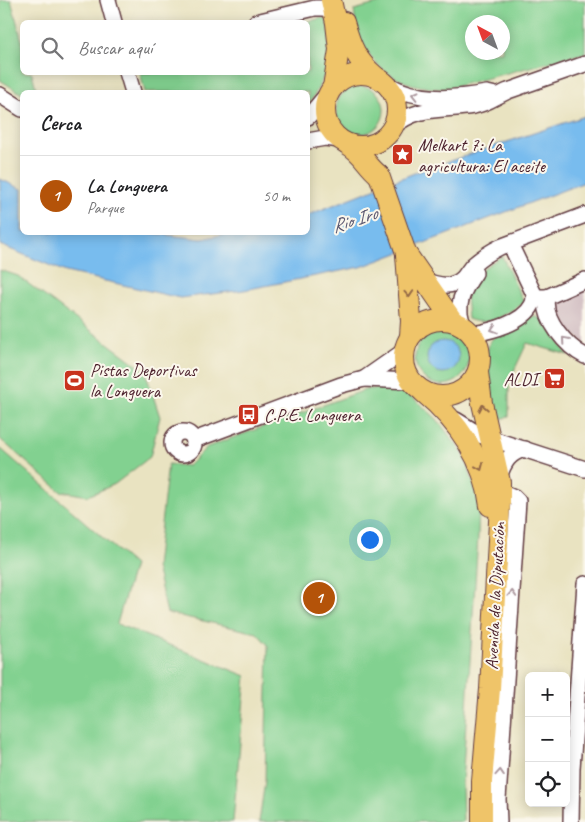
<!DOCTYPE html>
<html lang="es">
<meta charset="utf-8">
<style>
:root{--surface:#fff;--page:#f6f6f6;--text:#202124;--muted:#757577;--line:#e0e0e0;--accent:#b45309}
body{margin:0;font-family:Caveat,sans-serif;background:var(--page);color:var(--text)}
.controls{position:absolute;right:15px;bottom:15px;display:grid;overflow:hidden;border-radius:8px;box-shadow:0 2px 12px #0003}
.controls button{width:45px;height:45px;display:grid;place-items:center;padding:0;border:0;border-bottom:1px solid var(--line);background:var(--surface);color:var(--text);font:25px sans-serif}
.compass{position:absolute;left:465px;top:15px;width:45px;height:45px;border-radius:50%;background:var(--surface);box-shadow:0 2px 12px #0003;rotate:319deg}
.you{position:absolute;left:369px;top:539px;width:18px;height:18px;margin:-12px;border:4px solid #fff;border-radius:50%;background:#1a73e8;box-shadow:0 0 0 8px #1a73e833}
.badge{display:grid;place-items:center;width:32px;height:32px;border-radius:50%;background:var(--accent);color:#fff;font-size:16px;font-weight:700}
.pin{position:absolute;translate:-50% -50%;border:2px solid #fff;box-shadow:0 1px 5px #0006}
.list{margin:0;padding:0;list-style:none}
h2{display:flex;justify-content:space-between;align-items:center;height:65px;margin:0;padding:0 20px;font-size:21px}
h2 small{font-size:16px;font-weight:400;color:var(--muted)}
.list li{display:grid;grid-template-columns:32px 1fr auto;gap:15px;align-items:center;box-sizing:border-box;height:80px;padding:0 20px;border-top:1px solid var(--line)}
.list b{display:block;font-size:19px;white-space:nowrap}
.list p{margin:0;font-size:16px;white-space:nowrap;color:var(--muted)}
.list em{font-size:16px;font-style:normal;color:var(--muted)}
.icon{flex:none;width:28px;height:28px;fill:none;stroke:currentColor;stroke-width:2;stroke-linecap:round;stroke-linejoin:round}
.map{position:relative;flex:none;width:585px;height:822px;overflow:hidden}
.search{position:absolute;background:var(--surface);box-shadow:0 2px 12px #0003;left:20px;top:20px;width:290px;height:55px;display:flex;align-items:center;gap:12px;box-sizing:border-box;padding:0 18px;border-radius:8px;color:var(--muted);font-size:19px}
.panel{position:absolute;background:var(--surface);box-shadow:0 2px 12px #0003;left:20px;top:90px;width:290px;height:145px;border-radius:8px}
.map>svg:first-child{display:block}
</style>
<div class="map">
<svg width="585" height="822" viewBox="0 0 585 822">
<rect width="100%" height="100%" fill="#fbf7ec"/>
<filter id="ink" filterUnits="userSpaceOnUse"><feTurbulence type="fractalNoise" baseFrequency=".02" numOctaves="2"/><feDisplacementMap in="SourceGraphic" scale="10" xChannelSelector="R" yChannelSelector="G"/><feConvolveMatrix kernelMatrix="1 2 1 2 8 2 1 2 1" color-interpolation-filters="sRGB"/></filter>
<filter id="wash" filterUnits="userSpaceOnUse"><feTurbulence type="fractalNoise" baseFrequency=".0096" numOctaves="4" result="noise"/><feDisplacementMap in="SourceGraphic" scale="20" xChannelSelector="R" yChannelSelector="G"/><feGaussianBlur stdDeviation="1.12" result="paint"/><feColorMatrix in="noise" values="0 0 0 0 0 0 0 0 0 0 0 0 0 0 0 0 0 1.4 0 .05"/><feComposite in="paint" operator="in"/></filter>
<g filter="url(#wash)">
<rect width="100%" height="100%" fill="#e9e3c1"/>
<path fill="#d2bec2" d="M585,284V344L568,329L550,299Z"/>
<g fill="#82d190" stroke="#66785e" fill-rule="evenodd">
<path d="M0,0H11L22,41V72L32,73L37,92L22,94L0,80Z"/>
<path d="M391,0H585V53L445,89C415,88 388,80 370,56C365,50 360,44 358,37C356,28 355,18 354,10ZM472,22H502V52H472Z"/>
<path d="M326,17C335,56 328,73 308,106V92H145L140,73L308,72L306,22Z"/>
<circle cx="360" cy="110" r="24"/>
<path d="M502,256L524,303C505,314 490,328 468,319L466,294L480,272L488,265Z"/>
<path d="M0,270L18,276L145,371L160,417L150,457L115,484L88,496L60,491L0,439Z"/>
<path d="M533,316L543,319L568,355L527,343L513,373L509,377V417L493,420C490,400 480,355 492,339C500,330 522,321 533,316Z"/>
<circle cx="442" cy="358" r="27"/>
<path d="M402,388L436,418L464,455L479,499L478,537L462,785L463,822H259L265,781L268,645L257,633L167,613L156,567L168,464L188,466L207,447L368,389Z"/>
<path d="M0,448L134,565L117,624L246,676L233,822H0Z"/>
</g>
<g fill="#78bcee" stroke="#616e8c">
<path d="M585,116V182L361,267L244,290L180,298L66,272L0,245V179L22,189V232H142L202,239L230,233L308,232V215L417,172Z"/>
<circle cx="443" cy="357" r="16"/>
</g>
</g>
<g filter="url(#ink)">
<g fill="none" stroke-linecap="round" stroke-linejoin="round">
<defs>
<g id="minor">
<path d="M108,0L114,22"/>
<path d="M256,22L315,8H324L334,12"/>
<path d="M127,72L133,92"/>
<path d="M387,84C419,102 452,99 487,93L496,95"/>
<path d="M0,95L22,109"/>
<path d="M308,117L328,93"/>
<path d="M393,127C418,105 443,111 473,106C487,104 496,96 508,91L585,64"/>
<path d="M308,141L325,138L340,140"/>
<path d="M510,244L534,294"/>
<path d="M425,281C438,285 452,289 463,278C467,274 469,269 473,265C481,258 490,252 500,247L585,215"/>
<path d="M539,297H547L585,280"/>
<path d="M547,297C542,319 567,347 585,356"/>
<path d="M464,326C454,306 463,290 475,273"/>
<path d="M473,334C491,331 523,323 532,305C534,302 534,297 534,294"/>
<path d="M364,379L411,381"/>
<path d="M456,420L480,435L585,469"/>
<circle cx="183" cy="443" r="11"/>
<path d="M194,440L341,385L364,379L404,351"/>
<path d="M499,477C504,462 509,453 525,449"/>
<path d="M499,822L498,799L518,501L514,497L500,491"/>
<path d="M571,822L572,768L585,584"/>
</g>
<g id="major">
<path d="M331,0L336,23L339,50L333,87"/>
<path d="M344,22C351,46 356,60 375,76"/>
<circle cx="361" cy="110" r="36"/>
<path d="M347,144C363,153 366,165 379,175"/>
<path d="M379,175L406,253L453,321"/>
<path d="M406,255L411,321L410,336"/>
<circle cx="442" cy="358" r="38"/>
<path d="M478,372L482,403L500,482V503L490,689L482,781V822"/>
<path d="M423,392C458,421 485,461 490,506"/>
</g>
</defs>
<use href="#minor" stroke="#623c42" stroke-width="18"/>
<use href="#major" stroke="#623c42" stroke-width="22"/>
<use href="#minor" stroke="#fff" stroke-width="15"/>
<use href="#major" stroke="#efc469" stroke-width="20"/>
</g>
<defs><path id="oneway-chevron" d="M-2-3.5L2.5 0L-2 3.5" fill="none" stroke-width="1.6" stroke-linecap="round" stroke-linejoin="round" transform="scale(1.25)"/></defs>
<g stroke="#ae9aa0">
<use href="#oneway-chevron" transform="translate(415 95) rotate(-166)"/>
<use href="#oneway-chevron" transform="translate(494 329) rotate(162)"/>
<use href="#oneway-chevron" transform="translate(565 340) rotate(-131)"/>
<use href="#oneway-chevron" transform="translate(512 594) rotate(-86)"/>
<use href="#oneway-chevron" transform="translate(500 773) rotate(-86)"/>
</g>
<g stroke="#946947">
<use href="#oneway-chevron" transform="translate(409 294) rotate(86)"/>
<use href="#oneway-chevron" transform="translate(483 408) rotate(-101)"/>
<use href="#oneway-chevron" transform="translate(480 467) rotate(67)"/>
</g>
</g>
<defs>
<symbol id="sight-square" viewBox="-11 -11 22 22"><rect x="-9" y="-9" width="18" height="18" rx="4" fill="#c8321e" stroke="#fbf7ec"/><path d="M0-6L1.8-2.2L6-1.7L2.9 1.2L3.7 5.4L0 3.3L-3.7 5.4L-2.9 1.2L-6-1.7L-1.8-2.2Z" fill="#fff"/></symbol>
<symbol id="supermarket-square" viewBox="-11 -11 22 22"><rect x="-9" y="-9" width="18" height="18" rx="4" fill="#c8321e" stroke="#fbf7ec"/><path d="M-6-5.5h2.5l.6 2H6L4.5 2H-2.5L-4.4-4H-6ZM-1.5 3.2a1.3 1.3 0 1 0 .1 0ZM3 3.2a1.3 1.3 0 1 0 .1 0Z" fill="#fff"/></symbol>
<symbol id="stadium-square" viewBox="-11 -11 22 22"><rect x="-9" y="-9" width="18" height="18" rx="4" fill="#c8321e" stroke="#fbf7ec"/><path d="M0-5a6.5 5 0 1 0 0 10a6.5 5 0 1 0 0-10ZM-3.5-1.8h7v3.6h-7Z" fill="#fff"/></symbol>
<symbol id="bus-square" viewBox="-11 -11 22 22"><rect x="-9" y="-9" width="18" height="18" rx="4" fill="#c8321e" stroke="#fbf7ec"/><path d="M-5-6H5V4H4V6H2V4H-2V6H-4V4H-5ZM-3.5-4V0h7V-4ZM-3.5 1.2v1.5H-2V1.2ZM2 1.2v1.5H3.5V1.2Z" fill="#fff"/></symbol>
</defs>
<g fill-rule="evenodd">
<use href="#sight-square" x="390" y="142" width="25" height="25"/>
<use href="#supermarket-square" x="542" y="366" width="25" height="25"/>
<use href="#stadium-square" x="62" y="368" width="25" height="25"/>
<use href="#bus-square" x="236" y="402" width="25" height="25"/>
</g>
<g text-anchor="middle" stroke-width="4" stroke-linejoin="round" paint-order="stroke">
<g font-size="18" fill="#4a1f2b" stroke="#fbf7ec" text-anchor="start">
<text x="418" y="151">Melkart 7: La<tspan x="418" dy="21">agricultura: El aceite</tspan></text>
<text x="90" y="376">Pistas Deportivas<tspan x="90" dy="21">la Longuera</tspan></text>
<text x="538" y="385" text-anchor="end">ALDI</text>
<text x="264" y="421">C.P.E. Longuera</text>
</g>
<g font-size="18" fill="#4a1f2b" stroke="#fbf7ec">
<text transform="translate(495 596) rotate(-87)" y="6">Avenida de la Diputación</text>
</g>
<g font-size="19" font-style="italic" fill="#5a566f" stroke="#fbf7ec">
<text transform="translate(354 219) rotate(-18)" y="7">Rio Iro</text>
</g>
</g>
</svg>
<div class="controls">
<button>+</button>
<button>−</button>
<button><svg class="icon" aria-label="locate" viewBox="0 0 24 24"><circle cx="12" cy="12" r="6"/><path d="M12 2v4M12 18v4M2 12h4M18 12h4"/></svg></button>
</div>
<svg class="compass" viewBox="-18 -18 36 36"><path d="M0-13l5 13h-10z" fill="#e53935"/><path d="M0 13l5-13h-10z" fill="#757577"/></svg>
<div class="you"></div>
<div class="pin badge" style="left:319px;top:598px">1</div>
<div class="search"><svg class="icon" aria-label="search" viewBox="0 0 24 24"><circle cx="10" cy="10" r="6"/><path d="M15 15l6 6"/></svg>Buscar aquí</div>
<section class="panel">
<h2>Cerca<small></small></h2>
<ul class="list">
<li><span class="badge">1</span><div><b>La Longuera</b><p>Parque</p></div><em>50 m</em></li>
</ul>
</section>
</div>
